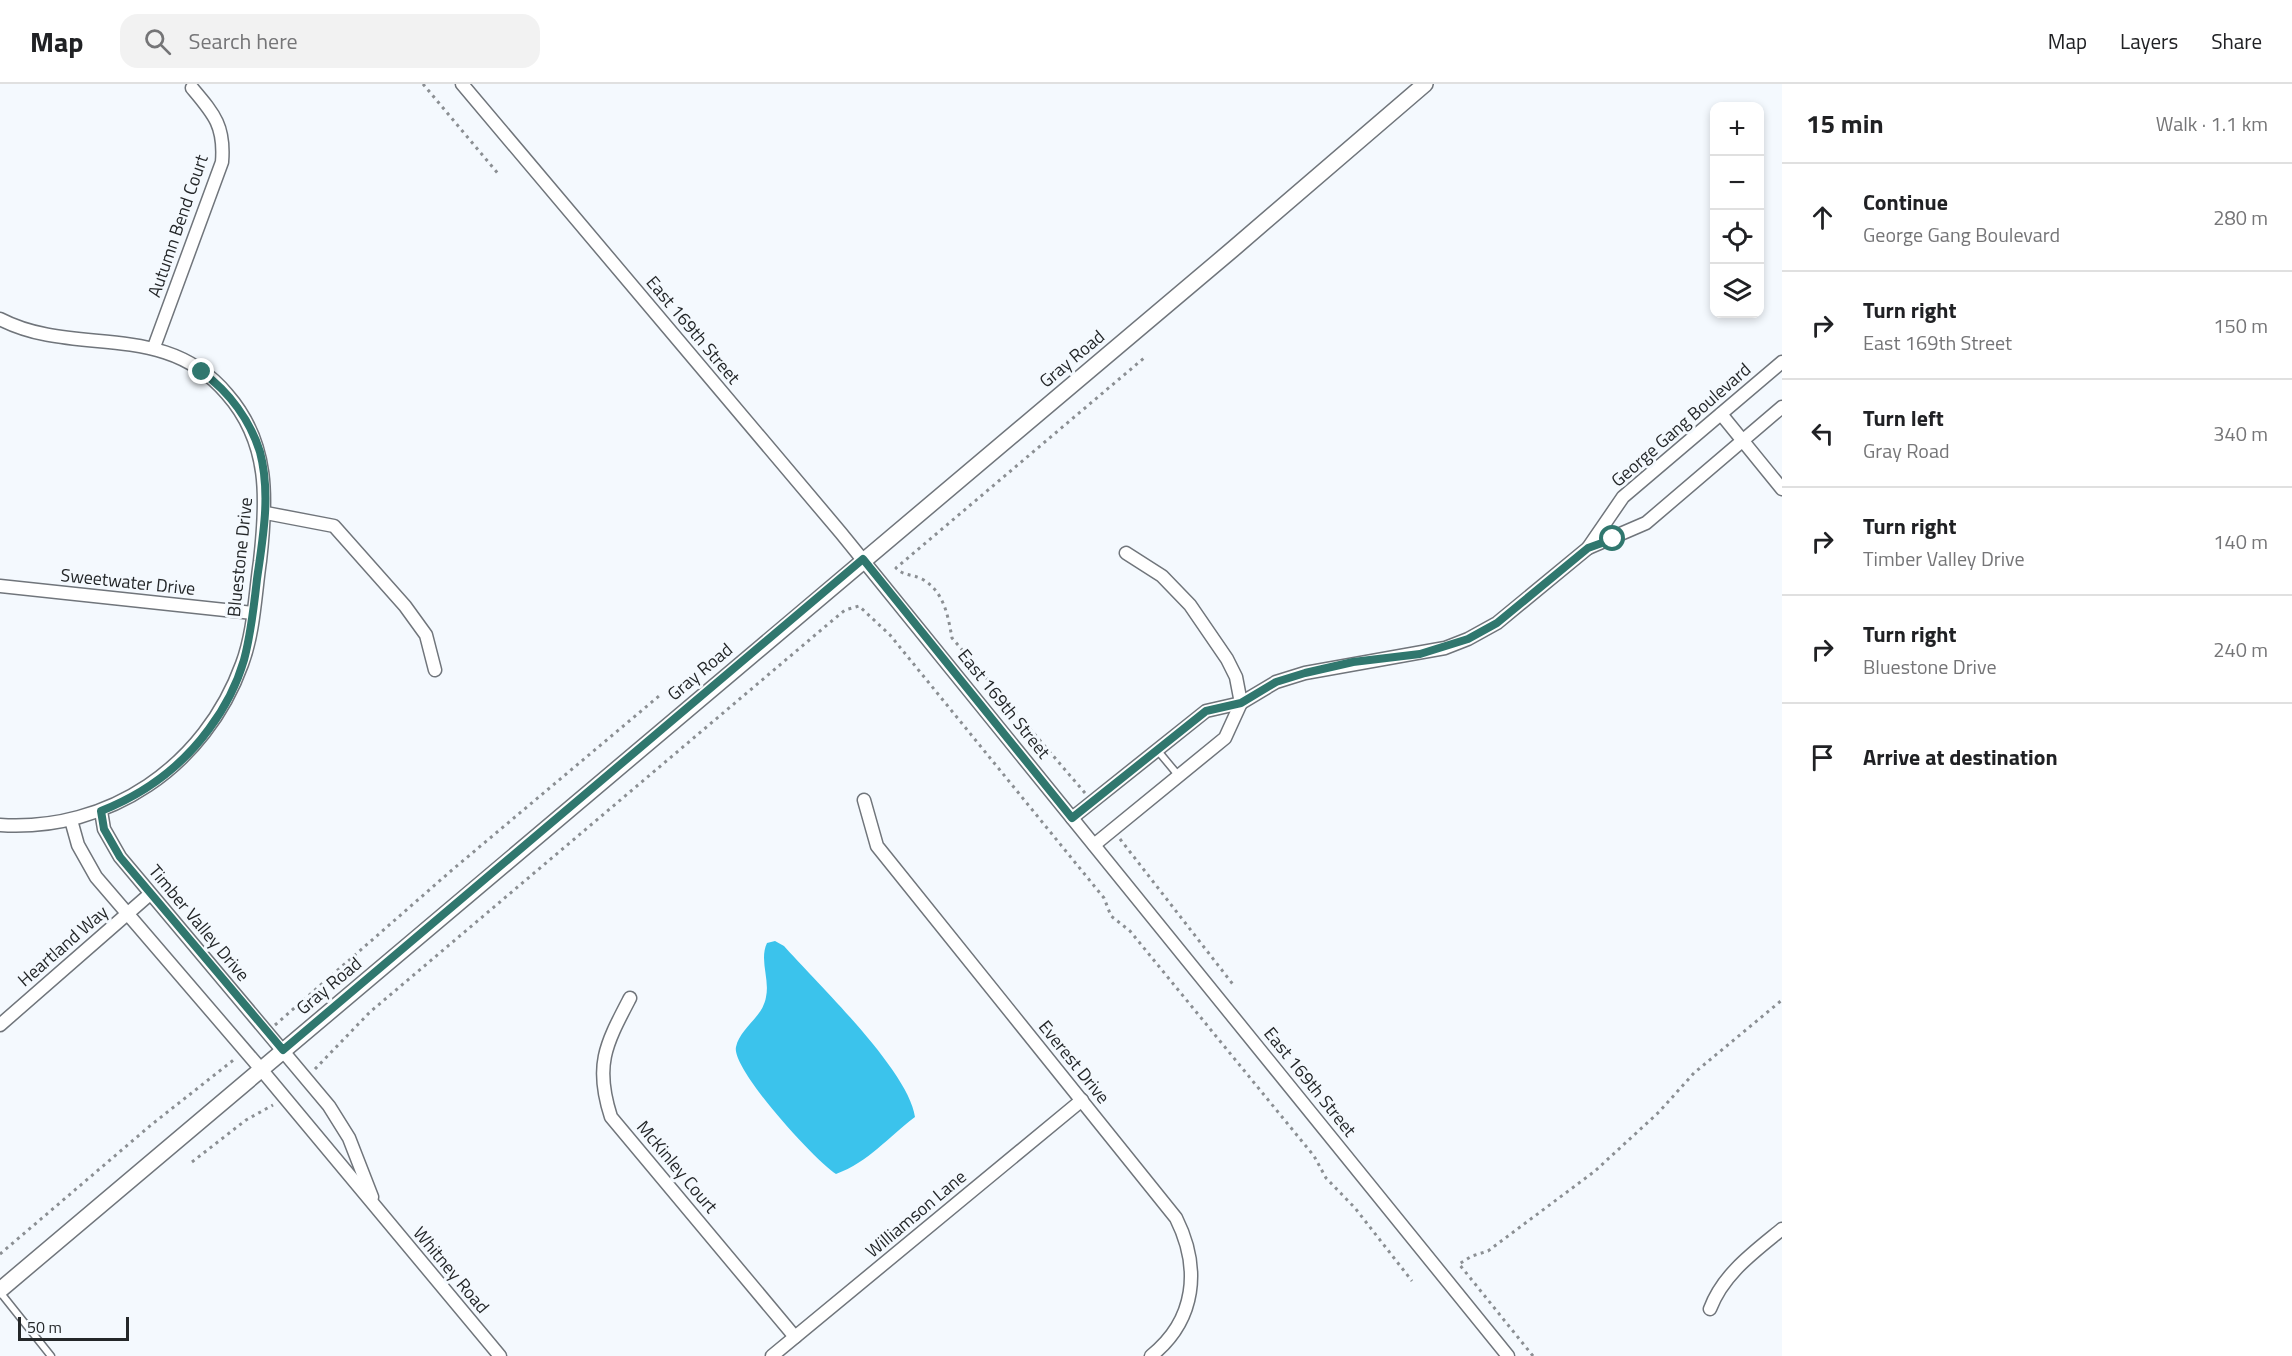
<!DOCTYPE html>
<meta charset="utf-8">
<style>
:root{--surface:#fff;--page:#f2f2f2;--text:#202124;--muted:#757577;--line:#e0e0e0}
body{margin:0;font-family:"Titillium Web",sans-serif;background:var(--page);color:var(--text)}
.controls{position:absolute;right:18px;top:18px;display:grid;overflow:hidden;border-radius:12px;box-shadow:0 3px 9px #0003}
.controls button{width:54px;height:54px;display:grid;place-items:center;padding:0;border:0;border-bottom:2px solid var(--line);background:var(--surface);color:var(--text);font:30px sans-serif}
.scale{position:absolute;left:18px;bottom:15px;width:111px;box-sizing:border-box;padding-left:6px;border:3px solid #242729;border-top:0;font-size:16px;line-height:21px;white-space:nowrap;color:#242729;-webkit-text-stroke:4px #f4f9fe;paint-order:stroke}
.stop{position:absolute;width:18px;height:18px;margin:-14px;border:4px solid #30776e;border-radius:50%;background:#fff}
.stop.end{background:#30776e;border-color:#fff;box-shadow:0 2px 6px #0008}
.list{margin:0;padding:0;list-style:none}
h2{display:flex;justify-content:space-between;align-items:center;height:78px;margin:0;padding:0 24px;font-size:26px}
h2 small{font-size:20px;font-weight:400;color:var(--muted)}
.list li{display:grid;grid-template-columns:39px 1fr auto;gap:18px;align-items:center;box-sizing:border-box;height:108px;padding:0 24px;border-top:2px solid var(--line)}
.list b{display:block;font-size:22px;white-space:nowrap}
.list p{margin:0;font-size:20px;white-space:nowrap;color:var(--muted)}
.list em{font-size:20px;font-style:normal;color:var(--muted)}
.icon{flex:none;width:33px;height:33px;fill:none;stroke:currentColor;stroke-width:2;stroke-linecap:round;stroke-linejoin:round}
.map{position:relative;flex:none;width:1782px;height:1272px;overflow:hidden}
header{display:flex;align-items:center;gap:36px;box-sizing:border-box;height:84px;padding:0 30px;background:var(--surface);border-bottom:2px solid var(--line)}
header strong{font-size:28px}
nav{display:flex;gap:33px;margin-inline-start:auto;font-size:21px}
.search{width:420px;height:54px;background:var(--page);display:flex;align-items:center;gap:15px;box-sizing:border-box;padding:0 21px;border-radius:18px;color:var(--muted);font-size:22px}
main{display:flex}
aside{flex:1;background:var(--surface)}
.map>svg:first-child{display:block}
</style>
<header>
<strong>Map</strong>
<div class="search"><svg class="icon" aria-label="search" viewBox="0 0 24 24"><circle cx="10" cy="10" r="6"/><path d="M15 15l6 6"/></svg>Search here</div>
<nav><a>Map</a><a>Layers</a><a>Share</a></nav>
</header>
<main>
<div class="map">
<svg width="1782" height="1272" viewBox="0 0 1782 1272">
<rect width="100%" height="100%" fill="#f4f9fe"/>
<path fill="#3bc3ec" d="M775,857L784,862C817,899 909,987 915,1033C888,1053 869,1078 836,1090C816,1078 731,985 736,963C740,944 763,933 766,913C770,895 759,876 767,859Z"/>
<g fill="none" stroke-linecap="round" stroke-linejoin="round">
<defs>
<g id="service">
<path d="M1158,667L1178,691"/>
<path d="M0,1208L51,1272"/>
</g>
<g id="minor">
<path d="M462,0L841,449L1508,1272"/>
<path d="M0,235C75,274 164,235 227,310C270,359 267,416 260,477C255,511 254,548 242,580C205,682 109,748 0,741"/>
<path d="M154,263L222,78C225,42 214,30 192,4"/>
<path d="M1721,330L1782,405"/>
<path d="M266,429L334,442L405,522L426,551L435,586"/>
<path d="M1588,464L1646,439L1782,323"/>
<path d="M0,502L253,529"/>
<path d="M864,716L877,762L1176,1134C1201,1184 1196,1236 1151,1272"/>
<path d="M101,727L104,745L120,773L329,1022L349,1054L372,1113"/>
<path d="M1072,734L1206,627L1241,619L1276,598L1305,589L1445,564L1468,555L1497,539L1588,464L1623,413L1782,278"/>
<path d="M71,736L78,761L96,793L260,984L500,1272"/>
<path d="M1094,761L1225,654L1241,619L1236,593L1227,575L1190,521L1162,492L1126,469"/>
<path d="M630,914C606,960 594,981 611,1033L795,1253"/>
<path d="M0,941L150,810"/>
<path d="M1710,1225C1723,1190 1754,1168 1782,1145"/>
<path d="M772,1272L1082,1016"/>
</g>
<path id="tertiary" d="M0,1206L1233,165L1425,0"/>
</defs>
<use href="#service" stroke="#70757b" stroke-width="9"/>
<use href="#minor" stroke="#70757b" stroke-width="15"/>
<use href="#tertiary" stroke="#70757b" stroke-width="18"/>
<g stroke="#8b8f93" stroke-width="3" stroke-dasharray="3 4.5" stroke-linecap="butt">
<path d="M423,0L500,92"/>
<path d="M1085,709L952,554C948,532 944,507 922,495C912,490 904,492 896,484L1144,274"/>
<path d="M1120,755L1235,903"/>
<path d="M275,941L452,786L659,612"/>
<path d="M315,985L370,928L827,541L845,526L859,522L890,551L1104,814L1111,832L1130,847L1314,1072L1326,1094L1355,1124L1412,1197"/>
<path d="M192,1078L246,1036L273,1021"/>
<path d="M0,1170L151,1041L236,974"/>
<path d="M1533,1272L1459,1180L1472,1172L1488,1167L1595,1087L1659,1028L1694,989L1782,916"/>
</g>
<use href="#service" stroke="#fff" stroke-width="6"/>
<use href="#minor" stroke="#fff" stroke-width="12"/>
<use href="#tertiary" stroke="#fff" stroke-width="15"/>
</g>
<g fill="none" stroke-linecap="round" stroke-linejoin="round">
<path stroke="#30776e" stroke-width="8" d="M202,288C229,308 250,336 260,368C271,410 263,453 257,495C254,522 251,550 244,576C237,600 224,625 209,645C182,682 144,710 101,727L104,745L120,773L283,966L863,475L1072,734L1206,627L1241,619L1276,598L1305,589L1353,578L1420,570L1468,555L1497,539L1588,464L1613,455"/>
</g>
<g text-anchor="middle" stroke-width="6" stroke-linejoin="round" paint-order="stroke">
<g font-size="18" fill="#242729" stroke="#f4f9fe">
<text transform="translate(178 142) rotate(-71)" y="6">Autumn Bend Court</text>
<text transform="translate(693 246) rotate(50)" y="6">East 169th Street</text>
<text transform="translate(1072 275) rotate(-40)" y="6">Gray Road</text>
<text transform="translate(1681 341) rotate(-41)" y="6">George Gang Boulevard</text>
<text transform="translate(240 473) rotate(-84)" y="6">Bluestone Drive</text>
<text transform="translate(128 498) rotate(6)" y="6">Sweetwater Drive</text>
<text transform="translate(700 588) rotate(-40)" y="6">Gray Road</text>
<text transform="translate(1004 620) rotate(51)" y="6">East 169th Street</text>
<text transform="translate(199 839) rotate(50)" y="6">Timber Valley Drive</text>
<text transform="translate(63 862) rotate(-41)" y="6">Heartland Way</text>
<text transform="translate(329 902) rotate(-40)" y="6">Gray Road</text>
<text transform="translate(1074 978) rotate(51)" y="6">Everest Drive</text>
<text transform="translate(1310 998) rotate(51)" y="6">East 169th Street</text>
<text transform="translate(677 1083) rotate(50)" y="6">McKinley Court</text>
<text transform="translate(916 1130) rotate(-40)" y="6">Williamson Lane</text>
<text transform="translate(451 1186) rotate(50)" y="6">Whitney Road</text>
</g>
</g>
</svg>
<div class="controls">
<button>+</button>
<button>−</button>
<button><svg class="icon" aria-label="locate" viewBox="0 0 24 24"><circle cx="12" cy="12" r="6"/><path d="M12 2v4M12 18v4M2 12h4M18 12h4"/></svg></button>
<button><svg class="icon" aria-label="layers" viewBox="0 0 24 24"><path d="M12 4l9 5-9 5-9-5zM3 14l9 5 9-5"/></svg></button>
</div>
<div class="scale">50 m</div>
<div class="stop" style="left:1613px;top:455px"></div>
<div class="stop end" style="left:202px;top:288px"></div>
</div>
<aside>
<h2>15 min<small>Walk · 1.1 km</small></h2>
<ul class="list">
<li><svg class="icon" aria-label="ahead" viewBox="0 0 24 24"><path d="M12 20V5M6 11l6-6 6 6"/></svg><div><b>Continue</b><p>George Gang Boulevard</p></div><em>280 m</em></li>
<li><svg class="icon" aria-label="right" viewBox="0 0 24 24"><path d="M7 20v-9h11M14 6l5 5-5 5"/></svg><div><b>Turn right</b><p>East 169th Street</p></div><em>150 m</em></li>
<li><svg class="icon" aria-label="left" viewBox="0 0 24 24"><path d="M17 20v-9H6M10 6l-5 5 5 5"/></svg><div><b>Turn left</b><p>Gray Road</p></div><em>340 m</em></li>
<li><svg class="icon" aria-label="right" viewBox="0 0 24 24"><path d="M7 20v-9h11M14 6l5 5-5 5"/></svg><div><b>Turn right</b><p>Timber Valley Drive</p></div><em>140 m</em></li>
<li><svg class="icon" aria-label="right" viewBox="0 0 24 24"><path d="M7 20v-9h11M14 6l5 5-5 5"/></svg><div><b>Turn right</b><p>Bluestone Drive</p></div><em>240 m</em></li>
<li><svg class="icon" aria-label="arrive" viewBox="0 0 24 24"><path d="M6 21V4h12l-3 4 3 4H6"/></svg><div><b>Arrive at destination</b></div></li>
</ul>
</aside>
</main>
